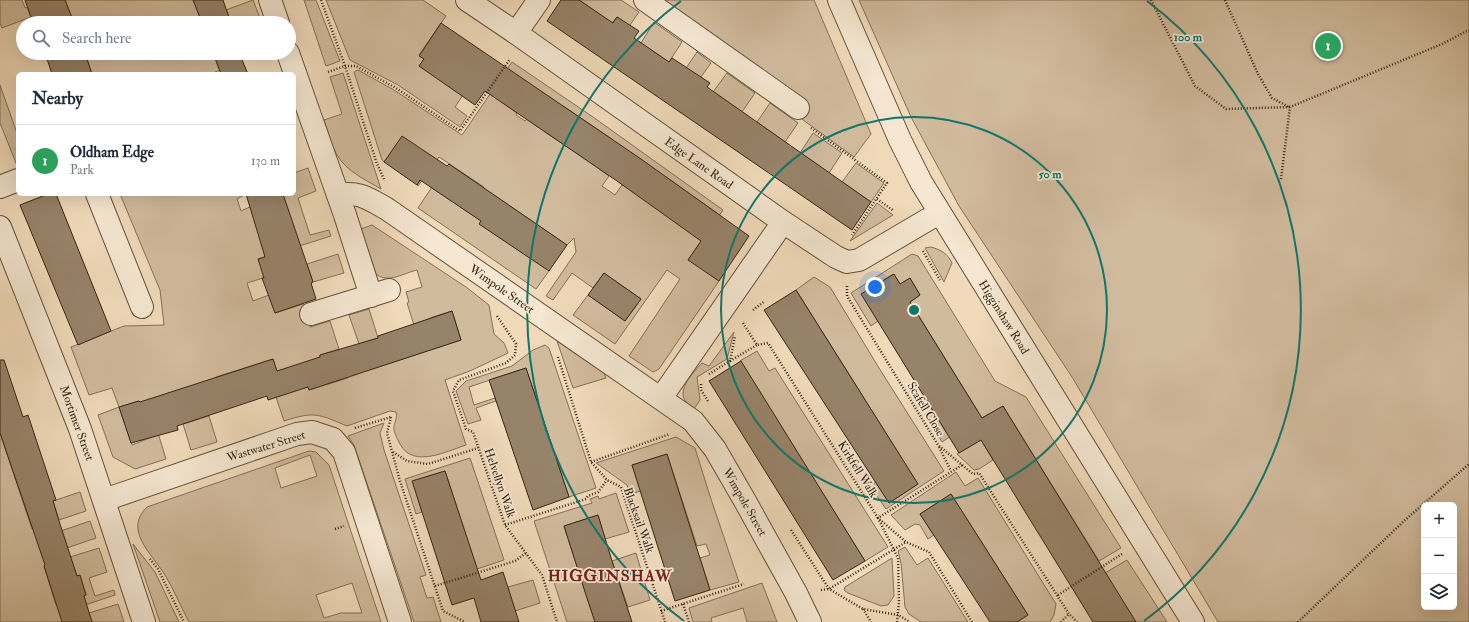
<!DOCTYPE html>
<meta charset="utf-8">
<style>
:root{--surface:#fff;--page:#f2f2f3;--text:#1f2937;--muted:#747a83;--line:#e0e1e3;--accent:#8f2418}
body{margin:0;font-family:"IM FELL Double Pica",serif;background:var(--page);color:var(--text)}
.controls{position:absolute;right:12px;bottom:12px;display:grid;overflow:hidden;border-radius:6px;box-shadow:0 4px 16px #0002}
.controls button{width:36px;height:36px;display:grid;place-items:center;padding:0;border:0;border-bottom:1px solid var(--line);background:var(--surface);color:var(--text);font:20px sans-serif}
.you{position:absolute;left:875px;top:287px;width:14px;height:14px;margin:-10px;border:3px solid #fff;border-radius:50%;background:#1a73e8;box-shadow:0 0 0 6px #1a73e833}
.badge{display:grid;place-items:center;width:26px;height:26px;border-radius:50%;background:var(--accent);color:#fff;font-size:13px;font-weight:700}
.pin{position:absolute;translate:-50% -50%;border:2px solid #fff;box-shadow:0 1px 4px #0006}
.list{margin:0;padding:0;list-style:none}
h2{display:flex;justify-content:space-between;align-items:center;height:52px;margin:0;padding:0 16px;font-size:17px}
h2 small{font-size:13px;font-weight:400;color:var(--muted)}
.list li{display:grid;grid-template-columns:26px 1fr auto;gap:12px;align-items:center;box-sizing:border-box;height:72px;padding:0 16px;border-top:1px solid var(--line)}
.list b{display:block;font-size:15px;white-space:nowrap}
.list p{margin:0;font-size:13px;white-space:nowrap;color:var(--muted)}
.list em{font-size:13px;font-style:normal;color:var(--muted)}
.icon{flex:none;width:22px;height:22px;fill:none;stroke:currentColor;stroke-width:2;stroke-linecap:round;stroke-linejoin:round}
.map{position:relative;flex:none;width:1469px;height:622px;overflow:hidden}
.search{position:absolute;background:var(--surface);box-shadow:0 4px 16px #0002;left:16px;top:16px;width:280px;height:44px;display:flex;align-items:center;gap:10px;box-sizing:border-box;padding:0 14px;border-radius:22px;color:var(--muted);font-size:15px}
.panel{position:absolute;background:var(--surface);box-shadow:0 4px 16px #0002;left:16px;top:72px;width:280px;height:124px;border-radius:6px}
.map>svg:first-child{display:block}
</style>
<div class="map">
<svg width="1469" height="622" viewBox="0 0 1469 622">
<rect width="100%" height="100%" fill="#f0daba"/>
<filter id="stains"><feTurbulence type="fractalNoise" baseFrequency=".005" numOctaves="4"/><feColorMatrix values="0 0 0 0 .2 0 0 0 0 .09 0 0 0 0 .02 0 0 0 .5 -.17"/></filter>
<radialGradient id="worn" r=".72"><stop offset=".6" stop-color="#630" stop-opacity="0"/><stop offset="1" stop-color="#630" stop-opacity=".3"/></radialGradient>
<g fill="#d1bb9d" stroke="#847057" fill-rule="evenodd">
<path d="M0,0H22L25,8L27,7L31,17L2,28L0,23Z"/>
<path d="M65,0H211L200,16L202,23H74Z"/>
<path d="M253,0L260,18L247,23H231L226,10Z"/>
<path d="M304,0H316L340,61L326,66Z"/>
<path d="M326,0H423L446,16L419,55L424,59L419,66L427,71L467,89L455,107L467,116L460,127L398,85L350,60Z"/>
<path d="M579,0H621L639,12L625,32L623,21L617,17L612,23Z"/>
<path d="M657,0H814L871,134L854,157L799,117Z"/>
<path d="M859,0H1469V622H1218L1072,377L959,206L911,117ZM1424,505H1454V607H1424Z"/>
<path d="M654,22L682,42L669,62L641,43Z"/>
<path d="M697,52L711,63L698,81L684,71Z"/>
<path d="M84,53H213L214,55L235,65L215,72V74H92Z"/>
<path d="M512,62L593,117L723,210L688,260L717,266L710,275L719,281L659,369L653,372L629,356L680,279L667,270L615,344L573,315L588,295L625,321L641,299L604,273L593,288L572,273L553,300L546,296L576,252L574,238L567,245L498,198L549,271L536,289L418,208L432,187L468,212L484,187L439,157L418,186L417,185L435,159L384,162L382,160L354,72L358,70L394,90L462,135ZM511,71L527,119L525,121L516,115L517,113L493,96ZM563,106L612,139L594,165L545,132ZM598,168L655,190L622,185L615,195L602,186L609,176ZM669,179L717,213L699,239Z"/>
<path d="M343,73L381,189C366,180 347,172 337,155C331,145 328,132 324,120L342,114L330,77Z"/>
<path d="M727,73L755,93L742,112L713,92Z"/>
<path d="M0,85L18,136V147L16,148L18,153V168L0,123Z"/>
<path d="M770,103L798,123L785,142L757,122Z"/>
<path d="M813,133L842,153L829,173L800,153Z"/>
<path d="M856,163L884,183L871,202L842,182Z"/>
<path d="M308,168L316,191L298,198L310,235L329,230L331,236L258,259L273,275L247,283L253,301L269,295L275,313L303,304L310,327L330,321L339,349L320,355L309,390L348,378L344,364L368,370L461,340L452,311L433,317L414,325L407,303L409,302L406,292L422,287L417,270C404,273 388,284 376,274L361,229L372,225L466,287L489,305L494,334L504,343L508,353L470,371L445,380L466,445C447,451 413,469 400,444C398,440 395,435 394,430C393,423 398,420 396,412L390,411L347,426C318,414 315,411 284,421L276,397L284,394L273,359L216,377L220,392L158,433L166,459L135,469L113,457L98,415L119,407L112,388L89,395L71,347L124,326L164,325L160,290L120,194H246L237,199L241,211L278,194H294V173ZM139,401L152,437L132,445L119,407Z"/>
<path d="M877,203L893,215L850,241Z"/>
<path d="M931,247C941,250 947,253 952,263L944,282L925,248Z"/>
<path d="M338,254L344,273L313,282L307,264Z"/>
<path d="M912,254L918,256L995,381L1026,397L1121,548L1099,561L1003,406L973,423L977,410L910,302L920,295L910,278L900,284L893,274L862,294L878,321L871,326L851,293Z"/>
<path d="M814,277L830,287L879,368L944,471L886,509L870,486L876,482L889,503L918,484L796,290Z"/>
<path d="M369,309L378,338L359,344L349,315Z"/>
<path d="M734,332L727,359L697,377L700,400L694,409C691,407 688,404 686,402C676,389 694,372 702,363L709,366Z"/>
<path d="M557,341L604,373L606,378L573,388Z"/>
<path d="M545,345L549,348L596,488L569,497L526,368L469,387L474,405L495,398L496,401L476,408L481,420L468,424L456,391L466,381L512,366L533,350Z"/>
<path d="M757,351L769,371L775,368L888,547L865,561L740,361Z"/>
<path d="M933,409L945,430L954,434L942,442L925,414Z"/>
<path d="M209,416L217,442L191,450L183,424Z"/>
<path d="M384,423L380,433L384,450L426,575L420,577L427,598L433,597L441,622H414L354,445L348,436Z"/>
<path d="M0,433L32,529L48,524L52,534L90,521L96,538L58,551L60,560L44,566L56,605L86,595L80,576H77L70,557L99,548L107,572L89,578L95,596L114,590L115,595L76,608L63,622H0Z"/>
<path d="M676,437L695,448L709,493L739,582L710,590L700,558L710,555L706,544L697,546L667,454L632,465L641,491L630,494L627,485L596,463Z"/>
<path d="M981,440L993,460L979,469L974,470L957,454Z"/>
<path d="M309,451L316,452L329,465L381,622H189C181,607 174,590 165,575C152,554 123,530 147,507ZM310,455L317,476L281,488L275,468ZM352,583L362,613H341L324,618L316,595Z"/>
<path d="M470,458L504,560L477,569L445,471L413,481L422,512L416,514L405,479Z"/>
<path d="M956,472L965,486L978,478L1056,604L1054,615L1050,622H1017L1028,615L951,494L920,514L934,535L928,539L920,525L915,524L905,530L891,515Z"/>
<path d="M80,492L86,511L59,520L53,501Z"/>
<path d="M616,493L629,532L605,539L598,515L564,526L595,622H567L534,521L592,503L590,499L598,496L599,499Z"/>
<path d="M133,544L155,572L179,622H160Z"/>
<path d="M905,547L917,565L928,558L968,622H921L909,614L905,607L901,563L898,551Z"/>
<path d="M636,553L650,600L628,607L612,561Z"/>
<path d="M892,558L894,596L888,605L881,606L848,593L844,590L845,587Z"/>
<path d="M1127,560L1167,622H1136L1105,573Z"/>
<path d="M533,580L540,603L515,611L508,587Z"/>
<path d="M762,583L777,622H747L743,608L711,618L712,622H693L689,608Z"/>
<path d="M118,604L124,622H92L89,613Z"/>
</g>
<g fill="#978369" stroke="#372511">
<path d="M25,0H65L74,23H33Z"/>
<path d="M193,0H223L231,23H202Z"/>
<path d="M561,0H579L613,23L617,17L639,31L634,38L669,62L672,58L710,83L707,87L871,202L852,230L547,21Z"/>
<path d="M441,23L641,159L749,236L719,281L688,260L701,241L617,181L485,91L475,105L419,66L424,59L419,56Z"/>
<path d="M45,53H85L92,74H52Z"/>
<path d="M213,53H239L248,74H221Z"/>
<path d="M402,136L447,166L449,164L567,245L549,271L479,224L481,221L420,180L417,185L384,162Z"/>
<path d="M48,194H56L111,331L78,345L20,205Z"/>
<path d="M246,194H283L313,282L311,283L316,299L275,313L262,278H264L258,259L265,257Z"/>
<path d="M604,273L641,299L625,321L588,295Z"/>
<path d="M894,274L900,284L910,278L920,295L910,302L982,418L1003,406L1136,622H1093L981,440L959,453L861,294Z"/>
<path d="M796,290L918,484L889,503L764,310Z"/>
<path d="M452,311L461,340L309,390L308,387L268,400L267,396L177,426L178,430L131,443L119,407L139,401L140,402L273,359L277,371L320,357V355L378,338V336Z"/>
<path d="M0,360H4L23,417L28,415L56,500L53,501L59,521L77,576L80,575L86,595L84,596L92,622H62L44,566L45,565L0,433Z"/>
<path d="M741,361L865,561L833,580L709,381Z"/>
<path d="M526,368L569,497L533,510L489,380Z"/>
<path d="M667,454L710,590L675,601L632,465Z"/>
<path d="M445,471L481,580L503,572L519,622H481L474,598L452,605L412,481Z"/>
<path d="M951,494L1028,615L1017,622H990L920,514Z"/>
<path d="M598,515L612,561L632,622H595L586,595L564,526Z"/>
</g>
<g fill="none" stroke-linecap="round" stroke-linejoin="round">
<defs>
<g id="minor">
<path d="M270,0L278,23"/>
<path d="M467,0L516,33L783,222L836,257L847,262L859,260L939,213"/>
<path d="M645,0L798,108"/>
<path d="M839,0L900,140L921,182L1193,622"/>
<path d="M516,33L539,0"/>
<path d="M288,53L345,215L371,296"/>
<path d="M0,187L18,180"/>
<path d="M97,194L142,307"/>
<path d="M338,195C359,191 369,199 387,209L693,421L715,449L745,501L796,593L810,622"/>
<path d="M0,227L80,429L144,622"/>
<path d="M311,314L389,290"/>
<path d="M661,398L783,222"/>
<path d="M104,500L297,434L312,432L333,439L344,452L400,622"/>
</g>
</defs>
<use href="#minor" stroke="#65523b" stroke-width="24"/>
<g stroke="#372511" stroke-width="2.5" stroke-dasharray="1 2" stroke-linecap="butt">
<path d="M321,0L345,66L377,164L384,179"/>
<path d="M1151,0L1195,86L1226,109L1290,107"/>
<path d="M1225,0L1258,74L1272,98L1289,107"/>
<path d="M328,72L345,66H356L396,88L460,131L510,59"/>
<path d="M811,128L887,183L852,235"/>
<path d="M1281,179L1290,107L1442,44L1469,30"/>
<path d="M877,199L894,211"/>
<path d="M923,251L940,280"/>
<path d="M847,286V296L938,445L973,474L979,473L1069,614L1077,622"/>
<path d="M753,310L765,301"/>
<path d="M497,316L516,344L515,355L506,363L459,380L453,391L466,429L473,432L505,525L542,575L557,622"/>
<path d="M743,323L757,345L768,343L878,518L906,542L929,552L972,622"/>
<path d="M558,357L591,462L607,480L621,487L665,622"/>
<path d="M730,361L757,345"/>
<path d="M709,374L730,361L735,336"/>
<path d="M701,384V390L708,401"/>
<path d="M391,417L387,433L400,481L443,611L465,622"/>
<path d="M355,428L391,417"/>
<path d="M939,447L951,471"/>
<path d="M393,452L407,461L428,464L478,448"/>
<path d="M591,462L670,434"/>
<path d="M505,525L586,499L588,496L598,492L607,480"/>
<path d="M335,529L344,526"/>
<path d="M791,530L829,589L863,609L898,615L910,622"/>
<path d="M150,559L158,569L184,622"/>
<path d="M435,586L515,561L526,553"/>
<path d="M821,590L829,589L906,542"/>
<path d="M1058,595L1122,554"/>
<path d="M683,604L689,622"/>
<path d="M863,609L871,622"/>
<path d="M661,611L744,584"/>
<path d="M897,622L899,602L898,558L878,518L962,465"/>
<path d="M1061,622L1069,614"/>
<path d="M1298,622L1404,521L1469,464"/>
</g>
<use href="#minor" stroke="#f5e7d2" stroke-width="22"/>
</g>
<g fill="none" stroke="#0f766e" stroke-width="2">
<circle cx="914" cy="310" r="193"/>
<path d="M684 621A387 387 0 0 1 681 1M1147 1A387 387 0 0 1 1144 621"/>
</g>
<g text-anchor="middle" stroke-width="3.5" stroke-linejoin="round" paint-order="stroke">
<g font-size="12" fill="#372511" stroke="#f5e7d2">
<text transform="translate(699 163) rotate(35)" y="4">Edge Lane Road</text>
<text transform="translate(502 289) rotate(35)" y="4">Wimpole Street</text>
<text transform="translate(1004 317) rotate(58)" y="4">Higginshaw Road</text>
<text transform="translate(926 409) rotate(59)" y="4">Scafell Close</text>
<text transform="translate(77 423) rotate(70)" y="4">Mortimer Street</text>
<text transform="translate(266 446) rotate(-17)" y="4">Wastwater Street</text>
<text transform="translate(858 469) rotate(58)" y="4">Kirkfell Walk</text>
<text transform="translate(500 483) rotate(71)" y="4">Helvellyn Walk</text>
<text transform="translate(745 502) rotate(60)" y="4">Wimpole Street</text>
<text transform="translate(639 520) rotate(70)" y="4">Blacksail Walk</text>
</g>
<g font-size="16" font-weight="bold" letter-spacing="1" fill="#7a1f14" stroke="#f5e7d2">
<text x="610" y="581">HIGGINSHAW</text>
</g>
</g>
<circle cx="914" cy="310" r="6" fill="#0f766e" stroke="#f5e7d2" stroke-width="2"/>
<g font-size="12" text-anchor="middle" font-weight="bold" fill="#0f766e" stroke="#f5e7d2" stroke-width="3.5" stroke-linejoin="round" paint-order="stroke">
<text x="1188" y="41">100 m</text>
<text x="1050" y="178">50 m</text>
</g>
<rect width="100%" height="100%" filter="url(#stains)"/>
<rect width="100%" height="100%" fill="url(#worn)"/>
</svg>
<div class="controls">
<button>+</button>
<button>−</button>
<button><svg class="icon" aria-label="layers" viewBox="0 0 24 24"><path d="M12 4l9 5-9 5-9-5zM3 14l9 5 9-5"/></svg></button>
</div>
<div class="you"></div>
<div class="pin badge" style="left:1328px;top:46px;background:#2e9e5b">1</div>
<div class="search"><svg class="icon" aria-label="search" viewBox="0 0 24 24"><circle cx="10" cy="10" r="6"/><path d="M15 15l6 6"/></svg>Search here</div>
<section class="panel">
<h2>Nearby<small></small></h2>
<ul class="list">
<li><span class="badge" style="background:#2e9e5b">1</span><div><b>Oldham Edge</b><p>Park</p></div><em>130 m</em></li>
</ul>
</section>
</div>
